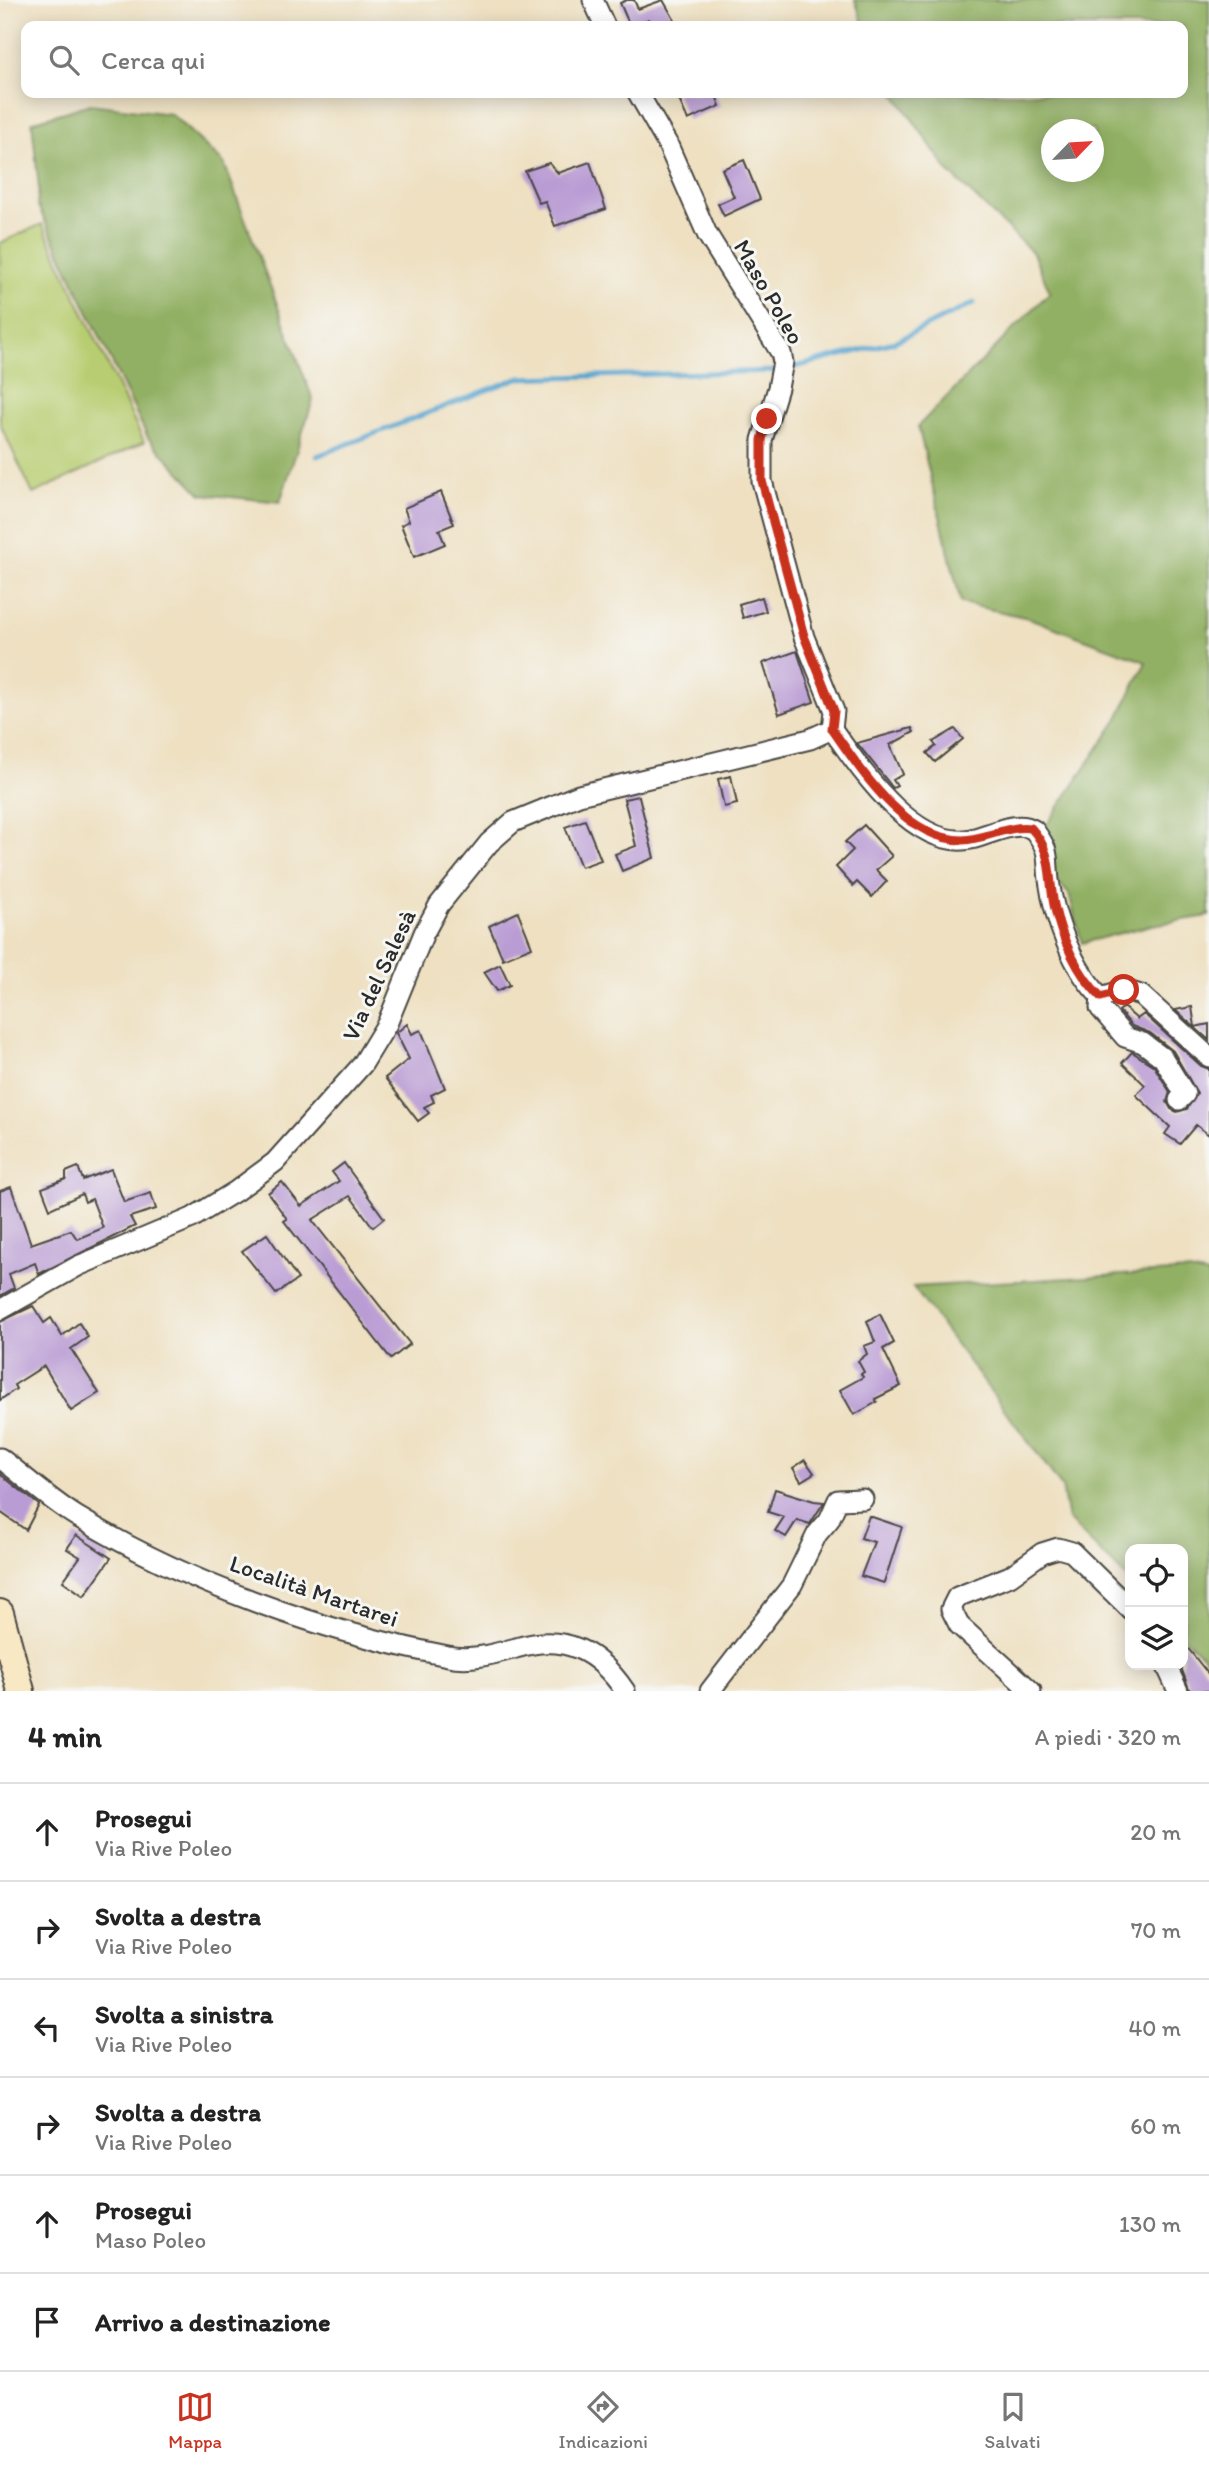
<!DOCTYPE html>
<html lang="it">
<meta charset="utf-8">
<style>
:root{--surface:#fff;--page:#f6f6f6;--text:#222;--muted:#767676;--line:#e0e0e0;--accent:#c8321e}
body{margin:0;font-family:Itim,sans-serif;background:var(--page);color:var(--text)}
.controls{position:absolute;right:21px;bottom:21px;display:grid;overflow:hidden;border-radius:14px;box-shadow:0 4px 18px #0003}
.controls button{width:63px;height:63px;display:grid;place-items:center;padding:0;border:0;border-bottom:2px solid var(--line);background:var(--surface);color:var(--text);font:35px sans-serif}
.compass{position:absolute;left:1041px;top:119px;width:63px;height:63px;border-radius:50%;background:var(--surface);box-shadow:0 4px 18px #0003;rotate:65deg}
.stop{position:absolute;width:21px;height:21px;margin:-16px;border:5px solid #c8321e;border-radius:50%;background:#fff}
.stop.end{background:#c8321e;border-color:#fff;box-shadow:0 2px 7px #0008}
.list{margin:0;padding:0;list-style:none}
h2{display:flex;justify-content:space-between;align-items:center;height:91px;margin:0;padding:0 28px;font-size:30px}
h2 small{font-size:23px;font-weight:400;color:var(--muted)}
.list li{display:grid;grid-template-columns:46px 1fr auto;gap:21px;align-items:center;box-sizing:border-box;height:98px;padding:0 28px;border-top:2px solid var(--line)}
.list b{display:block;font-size:26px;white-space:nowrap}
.list p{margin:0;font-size:23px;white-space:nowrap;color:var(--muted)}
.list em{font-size:23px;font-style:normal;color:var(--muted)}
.icon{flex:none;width:38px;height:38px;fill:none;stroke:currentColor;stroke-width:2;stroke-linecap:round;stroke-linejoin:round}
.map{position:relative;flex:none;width:1209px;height:1691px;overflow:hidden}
.search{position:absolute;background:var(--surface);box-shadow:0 4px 18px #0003;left:21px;right:21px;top:21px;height:77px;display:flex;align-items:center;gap:18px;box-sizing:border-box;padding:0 24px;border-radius:14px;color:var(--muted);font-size:26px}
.sheet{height:679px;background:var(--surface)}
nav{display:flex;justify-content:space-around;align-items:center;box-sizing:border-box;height:98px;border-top:2px solid var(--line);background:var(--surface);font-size:19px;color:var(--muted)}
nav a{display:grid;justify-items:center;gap:4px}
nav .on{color:var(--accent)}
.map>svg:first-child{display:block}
</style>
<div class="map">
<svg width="1209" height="1691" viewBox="0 0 1209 1691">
<rect width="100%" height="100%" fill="#f6f6f2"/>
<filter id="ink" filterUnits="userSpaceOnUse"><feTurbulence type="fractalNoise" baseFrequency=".0143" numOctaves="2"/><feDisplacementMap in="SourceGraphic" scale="14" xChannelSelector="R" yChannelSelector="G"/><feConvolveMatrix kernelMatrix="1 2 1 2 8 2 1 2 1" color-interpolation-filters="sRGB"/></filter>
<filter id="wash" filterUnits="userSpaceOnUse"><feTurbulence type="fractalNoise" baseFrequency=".00686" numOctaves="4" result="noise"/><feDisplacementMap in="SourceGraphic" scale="28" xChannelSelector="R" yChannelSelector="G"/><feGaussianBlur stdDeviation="1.57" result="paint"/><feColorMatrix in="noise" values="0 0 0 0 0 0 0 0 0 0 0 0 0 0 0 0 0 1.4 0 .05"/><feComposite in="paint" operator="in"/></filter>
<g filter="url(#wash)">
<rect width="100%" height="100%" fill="#eee0c1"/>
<path fill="#b8cd71" stroke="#727c4e" stroke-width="2" d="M42,224L144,442L33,494L0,424V243Z"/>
<g fill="#92b063" stroke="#5e6e47" stroke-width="2" fill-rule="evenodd">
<path d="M855,0H1209V916L1152,925L1082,943L1069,894L1048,871L1044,829L1116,722L1146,662L1029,618L961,603L918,426L1050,292L1033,253L949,172L894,93H1183V26H864ZM1052,130H1094V172H1052Z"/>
<path d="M90,104L171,114L224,163L313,400L280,502L201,494L148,438L37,204L39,189L32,122Z"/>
<path d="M1189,1271L1209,1275V1662L1183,1636V1549H1130V1581L1068,1520L1062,1487L913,1287Z"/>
</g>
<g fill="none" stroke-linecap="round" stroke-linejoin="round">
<g stroke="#57a4cf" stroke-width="5">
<path d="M787,369L894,342L974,303"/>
<path d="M317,456L518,378L777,371"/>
</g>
</g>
<g id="blocks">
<g fill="#ba9cd4">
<path d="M627,0H634L638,9L663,0L678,26H652L649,19L630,26L620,3Z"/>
<path d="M676,93H715L720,106L688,120Z"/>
<path d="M744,160L760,199L724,216L718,204L734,197L722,169Z"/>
<path d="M590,162L606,209L555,226L545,201L539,203L525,171L549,163L558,173Z"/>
<path d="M441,492L454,524L439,530L445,544L414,557L401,525L409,521L404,508Z"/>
<path d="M762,597L766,611L743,618L739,604Z"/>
<path d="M797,651L814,702L779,714L763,663Z"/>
<path d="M912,728L914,732L890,745L903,774L893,780L897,786L893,788L857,743Z"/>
<path d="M955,729L963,739L935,762L927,753L936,746L933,742Z"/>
<path d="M731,776L737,804L724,807L718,779Z"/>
<path d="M639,796L654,858L622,871L615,854L636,846L624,799Z"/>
<path d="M585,820L601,860L581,867L565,827Z"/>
<path d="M864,825L892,856L876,870L887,881L872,897L857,882L853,886L836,867L853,850L845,842Z"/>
<path d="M518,912L532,947L503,959L489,926Z"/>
<path d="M500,964L510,985L497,991L484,972Z"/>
<path d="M1123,1007L1137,1019L1144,1014L1201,1066L1209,1069V1135L1196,1125L1180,1144L1165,1134L1170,1127L1136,1095L1145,1085L1122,1063L1132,1052L1154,1066L1170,1092L1167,1102L1171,1109L1177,1112L1187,1109L1197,1093L1173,1051L1150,1033L1132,1026L1119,1011Z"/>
<path d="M1192,1007L1195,1027L1209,1024V1040L1175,1010Z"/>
<path d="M407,1024L412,1034L421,1030L445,1088L431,1095L434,1102L424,1107L429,1113L418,1121L385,1078L409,1059L396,1033Z"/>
<path d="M344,1163L384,1218L373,1227L350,1196L312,1220L410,1344L391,1359L284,1221L287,1219L268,1193L282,1182L301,1206L339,1181L332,1172Z"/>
<path d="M78,1167L83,1180L111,1169L124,1202L151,1193L156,1209L130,1217L135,1226L39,1274L35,1263L9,1274L14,1288L0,1296V1191L11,1187L31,1244L71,1230L77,1239L103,1228L92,1199L85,1202L82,1194L50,1209L42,1188L66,1179V1172Z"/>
<path d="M267,1234L298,1279L276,1294L242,1251Z"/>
<path d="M33,1306L44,1323L51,1318L62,1336L79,1323L88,1337L71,1349L99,1393L71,1411L44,1366L14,1385L16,1389L0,1400V1322Z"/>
<path d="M880,1314L894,1343L883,1349L901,1386L875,1399L877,1402L854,1415L840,1390L863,1377L861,1374L864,1372L858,1361L867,1354L864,1346L875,1342L867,1321Z"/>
<path d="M805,1460L814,1473L801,1481L793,1468Z"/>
<path d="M0,1474L39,1505L26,1530L0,1512Z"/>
<path d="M775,1489L814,1501L824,1502L810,1524L797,1520L786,1537L775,1531L784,1517L768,1512Z"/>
<path d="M869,1516L902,1527L884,1583L861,1576L874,1542L861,1538Z"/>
<path d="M76,1535L111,1558L84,1596L63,1581L80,1557L67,1549Z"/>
<path d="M1183,1642L1209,1675V1691H1190L1182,1670Z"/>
</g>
</g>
</g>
<g filter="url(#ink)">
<use href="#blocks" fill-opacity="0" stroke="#484642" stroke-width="2"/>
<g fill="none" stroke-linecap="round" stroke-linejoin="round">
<defs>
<g id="street">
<path d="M593,0L605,26"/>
<path d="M638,93L668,145L707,234L781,353L783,362L778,388L762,440V481L804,637L834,711L832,729"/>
<path d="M832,729C859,767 914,851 971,839C990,835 1016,819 1034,830C1051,853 1046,854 1049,880C1054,918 1073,970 1101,997L1100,1008L1125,1037L1143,1043L1163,1058L1185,1094L1179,1100"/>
<path d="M1101,997L1124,990L1141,995L1209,1057"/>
<path d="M0,1310L78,1266L192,1218L236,1191L275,1162L362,1065L387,1024L424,933L439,905L489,843L513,822L579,795L810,739L832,729"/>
<path d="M0,1458C25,1477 49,1499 76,1516C186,1583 322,1632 448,1656C471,1661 494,1654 516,1648C565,1633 598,1651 625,1691"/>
<path d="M1166,1665L1178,1691"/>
<path d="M710,1691L792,1585L817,1534L829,1520L838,1500L863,1499"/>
<path d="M1031,1691L959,1625L951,1609L957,1597L1010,1576L1042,1553L1058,1548L1072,1552L1130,1609"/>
</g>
<path id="secondary" d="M0,1613L21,1691"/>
</defs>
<use href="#street" stroke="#484642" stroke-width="23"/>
<use href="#secondary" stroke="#484642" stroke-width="30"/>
<use href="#street" stroke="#fff" stroke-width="19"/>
<use href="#secondary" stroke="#f8e8c3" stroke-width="26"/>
</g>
</g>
<g fill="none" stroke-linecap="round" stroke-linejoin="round" filter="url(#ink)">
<path stroke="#c8321e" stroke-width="9" d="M767,419L762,440V481L804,636L834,711L832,729C861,770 905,840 963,840C987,839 1007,825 1031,828C1053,852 1048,874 1054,905C1061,937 1077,974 1101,997L1124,990"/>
</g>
<g text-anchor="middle" stroke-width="6" stroke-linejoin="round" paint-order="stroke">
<g font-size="24" fill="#2b2b2b" stroke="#f6f6f2">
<text transform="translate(769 292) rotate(60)" y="8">Maso Poleo</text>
<text transform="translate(379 975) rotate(-65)" y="8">Via del Salesà</text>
<text transform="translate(314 1591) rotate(19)" y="8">Località Martarei</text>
</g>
</g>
</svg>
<div class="controls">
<button><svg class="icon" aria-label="locate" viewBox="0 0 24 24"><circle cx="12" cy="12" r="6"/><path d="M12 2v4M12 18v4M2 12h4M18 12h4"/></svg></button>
<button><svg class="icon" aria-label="layers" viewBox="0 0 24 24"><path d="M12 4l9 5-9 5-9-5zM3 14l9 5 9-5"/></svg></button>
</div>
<svg class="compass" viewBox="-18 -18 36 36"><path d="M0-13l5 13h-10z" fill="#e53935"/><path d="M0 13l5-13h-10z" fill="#767676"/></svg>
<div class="stop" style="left:1124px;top:990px"></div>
<div class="stop end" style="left:767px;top:419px"></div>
<div class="search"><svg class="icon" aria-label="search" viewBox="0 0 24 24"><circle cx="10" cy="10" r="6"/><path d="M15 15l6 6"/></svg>Cerca qui</div>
</div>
<section class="sheet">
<h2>4 min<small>A piedi · 320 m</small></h2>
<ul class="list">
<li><svg class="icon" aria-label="ahead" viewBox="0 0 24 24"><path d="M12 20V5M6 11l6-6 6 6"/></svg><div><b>Prosegui</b><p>Via Rive Poleo</p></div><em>20 m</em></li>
<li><svg class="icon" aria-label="right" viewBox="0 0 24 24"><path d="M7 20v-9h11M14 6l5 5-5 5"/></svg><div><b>Svolta a destra</b><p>Via Rive Poleo</p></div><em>70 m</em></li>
<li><svg class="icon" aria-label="left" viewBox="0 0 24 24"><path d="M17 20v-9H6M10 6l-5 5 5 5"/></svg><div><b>Svolta a sinistra</b><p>Via Rive Poleo</p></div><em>40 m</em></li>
<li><svg class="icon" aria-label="right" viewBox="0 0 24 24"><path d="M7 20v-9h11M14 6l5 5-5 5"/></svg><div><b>Svolta a destra</b><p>Via Rive Poleo</p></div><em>60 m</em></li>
<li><svg class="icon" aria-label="ahead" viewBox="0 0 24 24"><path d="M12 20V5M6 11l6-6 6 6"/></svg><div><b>Prosegui</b><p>Maso Poleo</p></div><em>130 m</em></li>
<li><svg class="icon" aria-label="arrive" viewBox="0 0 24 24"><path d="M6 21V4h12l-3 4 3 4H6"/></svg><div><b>Arrivo a destinazione</b></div></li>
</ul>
</section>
<nav>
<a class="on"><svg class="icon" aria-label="map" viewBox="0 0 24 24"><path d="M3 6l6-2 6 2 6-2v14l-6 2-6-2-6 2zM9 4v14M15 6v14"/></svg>Mappa</a>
<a><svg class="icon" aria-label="directions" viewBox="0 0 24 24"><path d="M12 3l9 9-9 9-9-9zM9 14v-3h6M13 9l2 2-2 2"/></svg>Indicazioni</a>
<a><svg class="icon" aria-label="saved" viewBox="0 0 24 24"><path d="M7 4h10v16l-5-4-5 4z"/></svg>Salvati</a>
</nav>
